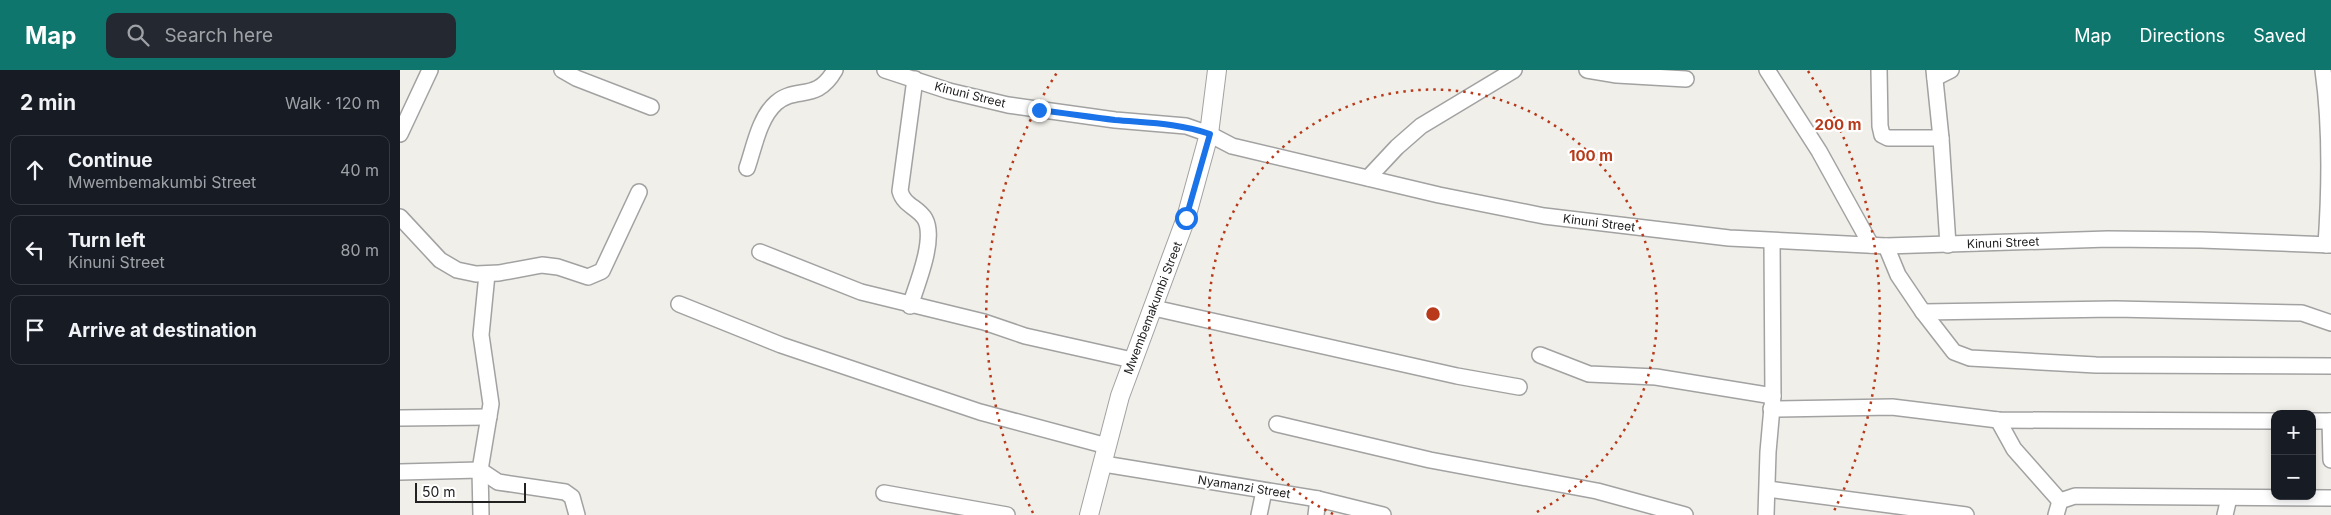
<!DOCTYPE html>
<meta charset="utf-8">
<style>
:root{--surface:#171b24;--page:#242831;--text:#f1f3f6;--muted:#9ea1a6;--line:#363941;--accent:#0f766e}
body{margin:0;font-family:Inter,sans-serif;background:var(--page);color:var(--text)}
.controls{position:absolute;right:15px;bottom:15px;display:grid;overflow:hidden;border-radius:10px;box-shadow:0 2px 8px #0003}
.controls button{width:45px;height:45px;display:grid;place-items:center;padding:0;border:0;border-bottom:1px solid var(--line);background:var(--surface);color:var(--text);font:25px sans-serif}
.scale{position:absolute;left:15px;bottom:12px;width:111px;box-sizing:border-box;padding-left:5px;border:2px solid #212121;border-top:0;font-size:14px;line-height:18px;white-space:nowrap;color:#212121;-webkit-text-stroke:4px #fff;paint-order:stroke}
.stop{position:absolute;width:15px;height:15px;margin:-11px;border:4px solid #1a73e8;border-radius:50%;background:#fff}
.stop.end{background:#1a73e8;border-color:#fff;box-shadow:0 1px 5px #0008}
.list{margin:0;padding:0;list-style:none}
h2{display:flex;justify-content:space-between;align-items:center;height:65px;margin:0;padding:0 20px;font-size:21px}
h2 small{font-size:16px;font-weight:400;color:var(--muted)}
.list li{display:grid;grid-template-columns:32px 1fr auto;gap:15px;align-items:center;box-sizing:border-box;height:70px;margin:0 10px 10px;padding:0 10px;border:1px solid var(--line);border-radius:10px}
.list b{display:block;font-size:19px;white-space:nowrap}
.list p{margin:0;font-size:16px;white-space:nowrap;color:var(--muted)}
.list em{font-size:16px;font-style:normal;color:var(--muted)}
.icon{flex:none;width:28px;height:28px;fill:none;stroke:currentColor;stroke-width:2;stroke-linecap:round;stroke-linejoin:round}
.map{position:relative;flex:none;width:1931px;height:445px;overflow:hidden}
header{display:flex;align-items:center;gap:30px;box-sizing:border-box;height:70px;padding:0 25px;background:var(--accent);color:#fff}
header strong{font-size:24px}
nav{display:flex;gap:28px;margin-inline-start:auto;font-size:18px}
.search{width:350px;height:45px;background:var(--page);display:flex;align-items:center;gap:12px;box-sizing:border-box;padding:0 18px;border-radius:10px;color:var(--muted);font-size:19px}
main{display:flex}
aside{flex:1;background:var(--surface)}
.map>svg:first-child{display:block}
</style>
<header>
<strong>Map</strong>
<div class="search"><svg class="icon" aria-label="search" viewBox="0 0 24 24"><circle cx="10" cy="10" r="6"/><path d="M15 15l6 6"/></svg>Search here</div>
<nav><a>Map</a><a>Directions</a><a>Saved</a></nav>
</header>
<main>
<aside>
<h2>2 min<small>Walk · 120 m</small></h2>
<ul class="list">
<li><svg class="icon" aria-label="ahead" viewBox="0 0 24 24"><path d="M12 20V5M6 11l6-6 6 6"/></svg><div><b>Continue</b><p>Mwembemakumbi Street</p></div><em>40 m</em></li>
<li><svg class="icon" aria-label="left" viewBox="0 0 24 24"><path d="M17 20v-9H6M10 6l-5 5 5 5"/></svg><div><b>Turn left</b><p>Kinuni Street</p></div><em>80 m</em></li>
<li><svg class="icon" aria-label="arrive" viewBox="0 0 24 24"><path d="M6 21V4h12l-3 4 3 4H6"/></svg><div><b>Arrive at destination</b></div></li>
</ul>
</aside>
<div class="map">
<svg width="1931" height="445" viewBox="0 0 1931 445">
<rect width="100%" height="100%" fill="#f0efe9"/>
<g fill="none" stroke-linecap="round" stroke-linejoin="round">
<defs>
<g id="minor">
<path d="M162,0L176,8L251,37"/>
<path d="M485,0L549,21L608,35L715,50L786,56L809,64L832,76L1039,125L1144,146L1329,168L1486,176L1708,169L1801,170L1931,175"/>
<path d="M1187,0L1217,5L1286,9"/>
<path d="M1367,0L1419,81L1471,175"/>
<path d="M1479,0L1480,56L1482,65L1488,68H1541"/>
<path d="M1534,0L1541,68L1548,175"/>
<path d="M1923,0C1931,57 1930,117 1926,175"/>
<path d="M1535,8L1551,0"/>
<path d="M0,64L30,0"/>
<path d="M347,98C354,78 359,48 376,33C397,15 416,33 435,0"/>
<path d="M968,108L997,77L1021,56L1114,0"/>
<path d="M0,147L40,190L57,200L76,204L99,203L142,195L158,197L188,207L202,201L239,122"/>
<path d="M1486,176L1498,205L1523,242L1554,282L1570,288L1696,295L1931,296"/>
<path d="M360,182L461,222L584,252L625,266L732,290"/>
<path d="M279,234L381,275L580,342L707,376"/>
<path d="M510,236C517,214 536,169 525,149C518,137 504,136 500,121L515,9"/>
<path d="M754,238L1057,306L1119,317"/>
<path d="M1523,242L1715,239L1902,243L1931,253"/>
<path d="M1140,285L1189,304L1256,307L1373,326"/>
<path d="M1371,339L1492,337L1598,350L1875,351"/>
<path d="M0,348L89,347"/>
<path d="M1598,350L1614,379L1660,431"/>
<path d="M1912,351H1931"/>
<path d="M1930,351L1931,390"/>
<path d="M877,354L1030,390L1197,421L1285,445"/>
<path d="M704,394L918,429L983,445"/>
<path d="M0,402L80,400L98,412L165,422L172,427L177,445"/>
<path d="M1368,419L1566,445"/>
<path d="M484,423L607,445"/>
<path d="M81,445L80,400L91,334L81,265L87,204"/>
<path d="M859,445L864,421"/>
<path d="M916,445L918,429"/>
<path d="M1366,445L1368,382L1373,326L1372,171"/>
<path d="M1656,445L1660,431L1675,426L1931,428"/>
<path d="M1825,445L1829,428"/>
</g>
<path id="tertiary" d="M689,445L720,326L786,148L809,64L817,0"/>
</defs>
<use href="#minor" stroke="#a2a2a2" stroke-width="18"/>
<use href="#tertiary" stroke="#a2a2a2" stroke-width="20"/>
<use href="#minor" stroke="#fff" stroke-width="15"/>
<use href="#tertiary" stroke="#fff" stroke-width="18"/>
</g>
<g fill="none" stroke-linecap="round" stroke-linejoin="round">
<path stroke="#1a73e8" stroke-width="6" d="M639,40C664,43 690,47 715,50C748,53 778,53 810,64L786,148"/>
</g>
<g fill="none" stroke="#b83a1a" stroke-width="2.5" stroke-dasharray="2.5 5">
<path d="M933 444A224 224 0 1 1 1133 444"/>
<path d="M633 443A447 447 0 0 1 658 1M1408 1A447 447 0 0 1 1433 443"/>
</g>
<g text-anchor="middle" stroke-width="4.5" stroke-linejoin="round" paint-order="stroke">
<g font-size="12" fill="#212121" stroke="#fff">
<text transform="translate(570 25) rotate(14)" y="4">Kinuni Street</text>
<text transform="translate(1199 153) rotate(7)" y="4">Kinuni Street</text>
<text transform="translate(1603 173) rotate(-2)" y="4">Kinuni Street</text>
<text transform="translate(753 238) rotate(-69)" y="4">Mwembemakumbi Street</text>
<text transform="translate(844 417) rotate(9)" y="4">Nyamanzi Street</text>
</g>
</g>
<circle cx="1033" cy="244" r="8" fill="#b83a1a" stroke="#fff" stroke-width="2.5"/>
<g font-size="15" text-anchor="middle" font-weight="bold" fill="#b83a1a" stroke="#fff" stroke-width="4.5" stroke-linejoin="round" paint-order="stroke">
<text x="1438" y="60">200 m</text>
<text x="1191" y="91">100 m</text>
</g>
</svg>
<div class="controls">
<button>+</button>
<button>−</button>
</div>
<div class="scale">50 m</div>
<div class="stop" style="left:786px;top:148px"></div>
<div class="stop end" style="left:639px;top:40px"></div>
</div>
</main>
